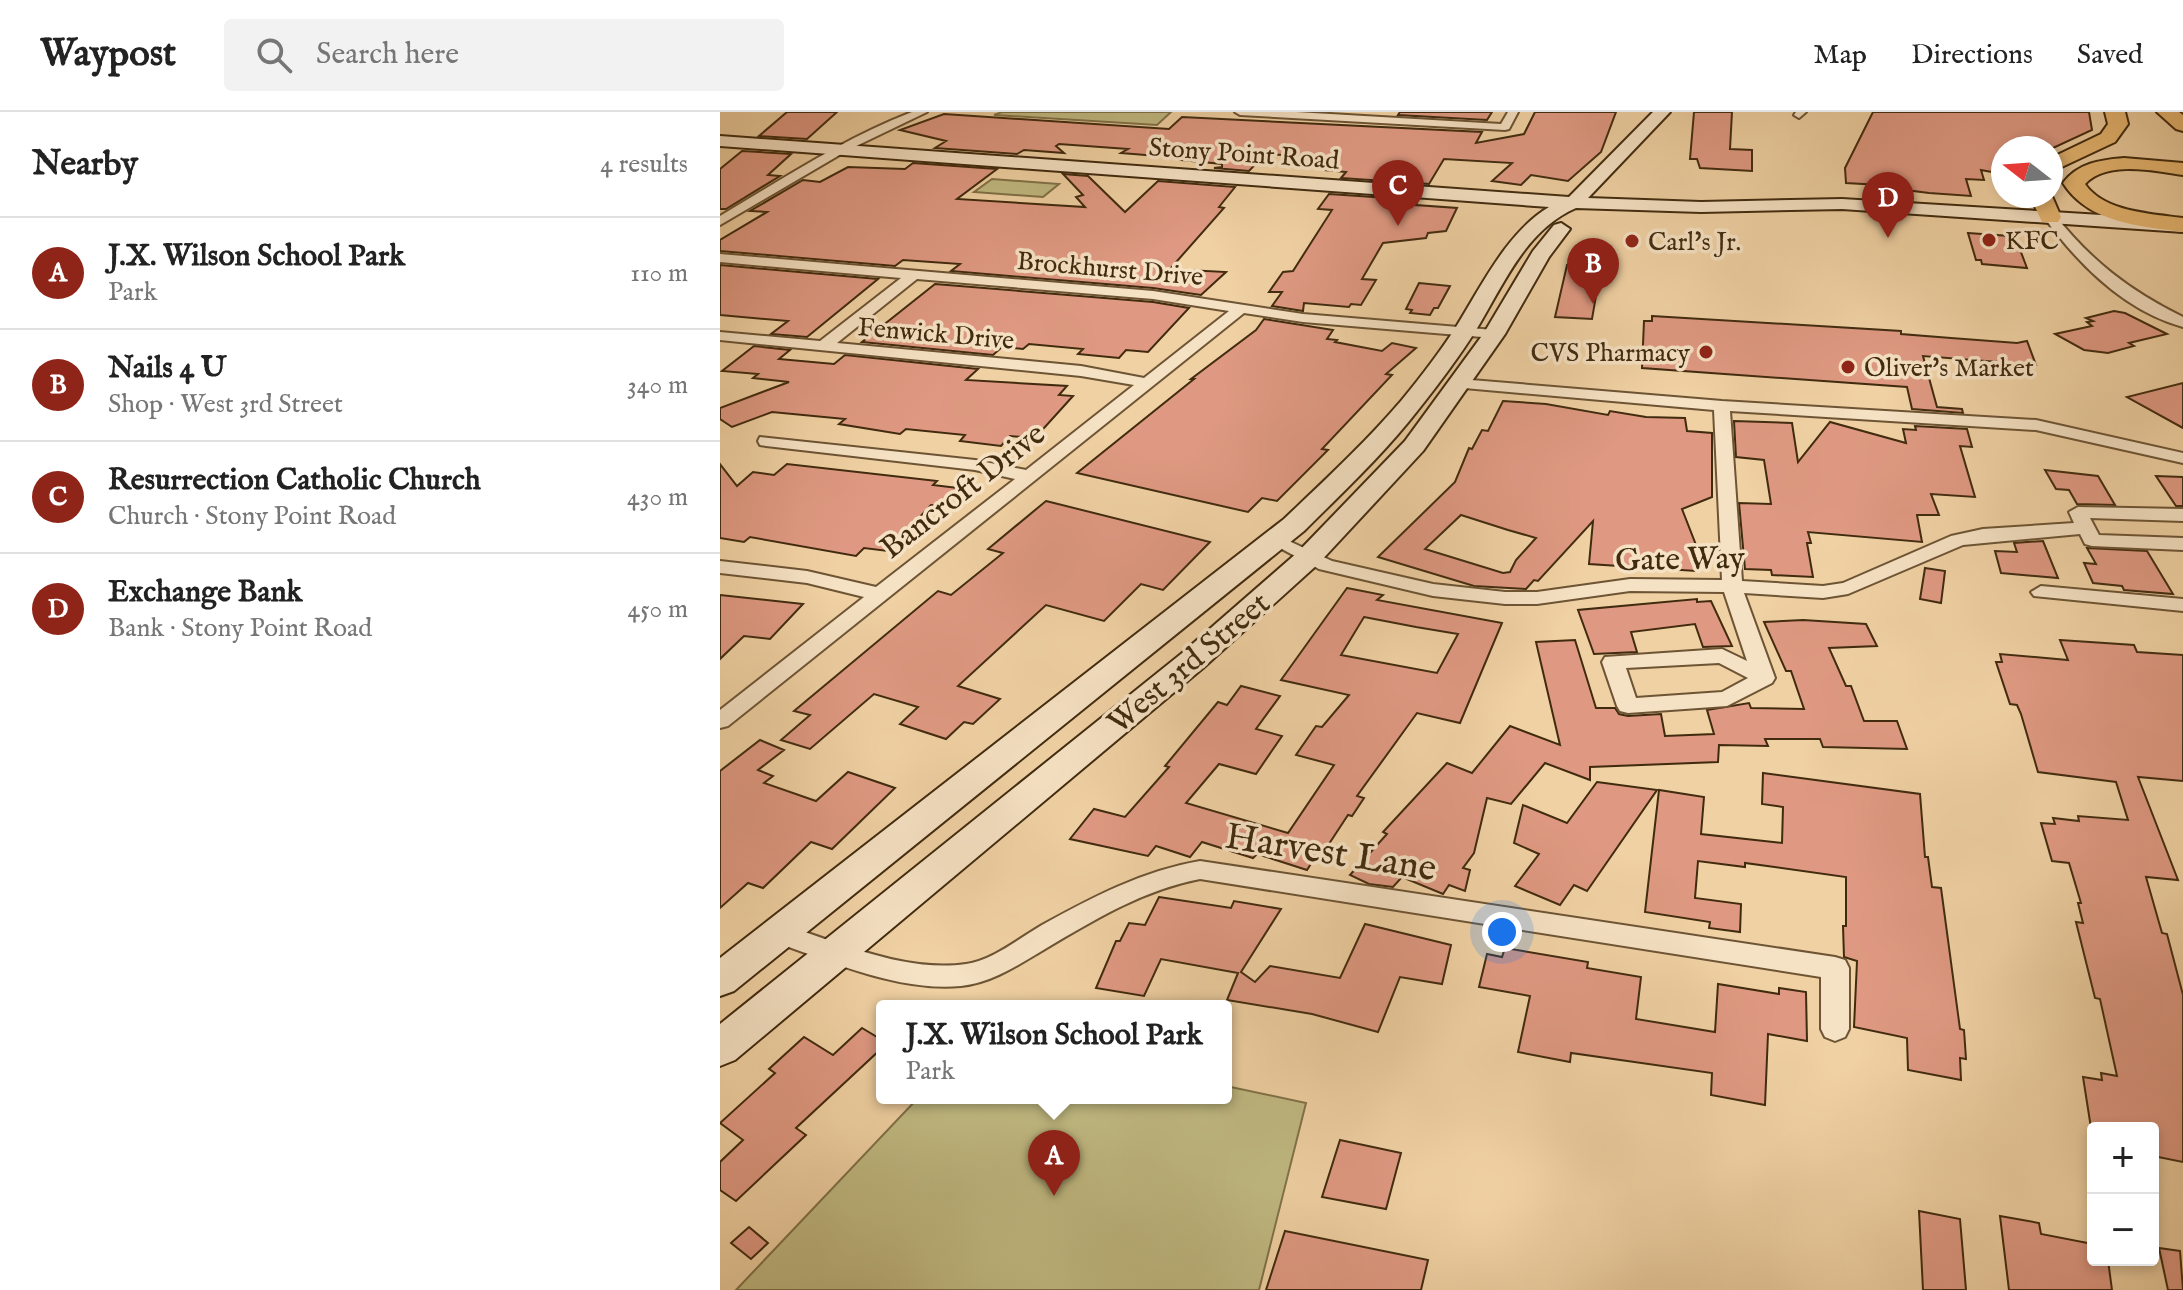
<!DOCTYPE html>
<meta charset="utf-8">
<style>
:root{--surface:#fff;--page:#f2f2f2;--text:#222;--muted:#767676;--line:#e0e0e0;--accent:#8f2418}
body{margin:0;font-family:"IM FELL English",serif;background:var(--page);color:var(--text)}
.controls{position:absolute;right:24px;bottom:24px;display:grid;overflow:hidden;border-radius:8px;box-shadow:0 4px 12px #0003}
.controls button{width:72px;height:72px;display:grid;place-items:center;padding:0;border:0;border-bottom:2px solid var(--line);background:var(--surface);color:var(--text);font:40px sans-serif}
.compass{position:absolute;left:1271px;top:24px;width:72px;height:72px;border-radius:50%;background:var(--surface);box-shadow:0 4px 12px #0003;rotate:287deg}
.you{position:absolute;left:782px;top:820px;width:28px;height:28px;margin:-20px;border:6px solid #fff;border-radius:50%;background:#1a73e8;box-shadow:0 0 0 12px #1a73e833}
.badge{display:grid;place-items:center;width:52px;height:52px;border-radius:50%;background:var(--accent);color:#fff;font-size:26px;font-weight:700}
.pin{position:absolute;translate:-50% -66px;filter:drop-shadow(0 2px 4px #0008)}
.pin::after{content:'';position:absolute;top:42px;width:28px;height:24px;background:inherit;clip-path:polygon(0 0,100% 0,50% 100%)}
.popup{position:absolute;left:156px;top:888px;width:356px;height:104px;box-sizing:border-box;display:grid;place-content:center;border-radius:8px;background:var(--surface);filter:drop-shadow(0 2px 6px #0005);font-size:26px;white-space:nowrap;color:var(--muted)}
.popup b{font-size:30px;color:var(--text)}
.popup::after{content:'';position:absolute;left:50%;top:100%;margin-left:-16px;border:16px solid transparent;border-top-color:var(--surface)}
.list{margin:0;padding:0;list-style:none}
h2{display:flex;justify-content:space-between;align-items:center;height:104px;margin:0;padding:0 32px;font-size:34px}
h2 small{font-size:26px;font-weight:400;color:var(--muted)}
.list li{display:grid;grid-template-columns:52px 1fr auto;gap:24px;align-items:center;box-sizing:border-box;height:112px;padding:0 32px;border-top:2px solid var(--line)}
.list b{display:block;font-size:30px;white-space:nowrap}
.list p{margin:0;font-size:26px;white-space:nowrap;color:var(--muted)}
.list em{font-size:26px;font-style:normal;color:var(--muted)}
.icon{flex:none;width:44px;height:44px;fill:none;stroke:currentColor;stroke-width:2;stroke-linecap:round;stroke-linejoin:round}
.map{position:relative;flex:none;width:1463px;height:1178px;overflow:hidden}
header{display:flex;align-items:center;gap:48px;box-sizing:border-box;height:112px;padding:0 40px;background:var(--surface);border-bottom:2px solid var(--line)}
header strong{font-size:38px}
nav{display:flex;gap:44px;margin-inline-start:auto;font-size:28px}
.search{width:560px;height:72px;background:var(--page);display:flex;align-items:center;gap:20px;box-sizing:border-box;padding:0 28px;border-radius:8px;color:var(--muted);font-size:30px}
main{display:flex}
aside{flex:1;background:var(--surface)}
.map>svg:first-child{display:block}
</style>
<header>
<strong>Waypost</strong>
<div class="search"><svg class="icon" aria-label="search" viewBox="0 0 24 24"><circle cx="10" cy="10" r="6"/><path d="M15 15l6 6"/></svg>Search here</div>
<nav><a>Map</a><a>Directions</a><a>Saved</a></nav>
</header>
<main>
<aside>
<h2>Nearby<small>4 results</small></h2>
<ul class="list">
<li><span class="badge">A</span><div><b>J.X. Wilson School Park</b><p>Park</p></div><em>110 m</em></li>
<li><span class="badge">B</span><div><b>Nails 4 U</b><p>Shop · West 3rd Street</p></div><em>340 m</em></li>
<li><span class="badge">C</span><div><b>Resurrection Catholic Church</b><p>Church · Stony Point Road</p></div><em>430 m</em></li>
<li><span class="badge">D</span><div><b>Exchange Bank</b><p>Bank · Stony Point Road</p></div><em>450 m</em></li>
</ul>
</aside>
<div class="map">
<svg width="1463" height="1178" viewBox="0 0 1463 1178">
<rect width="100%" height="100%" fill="#f0d1a3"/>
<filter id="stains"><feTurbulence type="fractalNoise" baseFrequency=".0025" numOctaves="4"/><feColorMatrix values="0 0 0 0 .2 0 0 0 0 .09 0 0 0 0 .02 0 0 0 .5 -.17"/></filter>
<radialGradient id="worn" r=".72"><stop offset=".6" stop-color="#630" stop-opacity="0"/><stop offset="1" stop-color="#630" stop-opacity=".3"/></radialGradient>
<g fill="#c0b981" stroke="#807248" stroke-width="2">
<path d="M282,0H451L437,13L274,3Z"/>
<path d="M272,67L339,72L323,85L254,80Z"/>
<path d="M506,974L586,991L539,1178H16L198,986H506Z"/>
</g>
<g fill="#df9982" stroke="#412b0f" stroke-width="2" fill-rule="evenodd">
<path d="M67,0H117L87,27L39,24Z"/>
<path d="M680,0H772L767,8L678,3Z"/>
<path d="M815,0H896L881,40L848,69L811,63L801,73L772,69L792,51L724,47L709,72L621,66L626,60L603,58L613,46L545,42L529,59L494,56L502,55V52L461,48L463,46L401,41L408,37L339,32L336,34L344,41L304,38L297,42L215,36L226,29L180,18L224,2L449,17L462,5L762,20L756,31L804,22Z"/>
<path d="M974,0H1012L1010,37L1032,38V59L980,56L977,47H970Z"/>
<path d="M1153,0H1369L1372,18L1333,36H1283V62L1261,58L1264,68L1246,67L1251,84L1209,81L1178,77V74L1126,71L1125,56Z"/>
<path d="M22,39L71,42L48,63L60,64L6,97H0V57Z"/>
<path d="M193,51L277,57L237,87L365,95L356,85L363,83L343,62L368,64L405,100L438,69L515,75L499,95L504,96L450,157L506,160L481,183L433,176L231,159L240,152L183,148L175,154L0,139V128L47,100L30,99L83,68L100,70L128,55L185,57Z"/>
<path d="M609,82L698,88L696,93L737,96L726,119L708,121L706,126L663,131L642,167L656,168L641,193L631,192L629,195L584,191L583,199L552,194L562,180H549L563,160L573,159L612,98L598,97Z"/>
<path d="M1248,121L1290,124L1294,134L1299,135L1307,156L1262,152L1261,148H1256Z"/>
<path d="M0,153L158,167L87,225L51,222L68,209L0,203Z"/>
<path d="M847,153L881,155L872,207L835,205Z"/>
<path d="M699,171L730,174L718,196H714L710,203L690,201L692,198L686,197Z"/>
<path d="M215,172L433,190L469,196L428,240L406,238L399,246L358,242L363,237L309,232L303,237L282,235L273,243L142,230Z"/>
<path d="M1394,199L1405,201L1447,222L1409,231L1414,234L1388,241L1364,238L1335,222L1372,214L1367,210L1373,209L1366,206Z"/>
<path d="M932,204L1181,219V222L1231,226L1297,231L1307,229L1316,253L1203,244L1217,295L1242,297L1243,301L1192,297L1187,275L922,256L924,209H932Z"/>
<path d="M544,207L613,218L607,227L617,228L615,230L662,239L672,231L696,236L666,262L672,263L602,337L608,338L557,389L542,386L528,400L357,361L474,267H471L536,218Z"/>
<path d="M34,234L70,238L59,247L114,252L125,243L258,257L246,268L347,274L339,283L353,284L315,326L290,324L281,334L240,329L245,323L186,317L180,322L119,312L125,307L52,300L12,315L0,307V296L69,270L33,266L38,262L2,259Z"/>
<path d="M1463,271V316L1407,285Z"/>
<path d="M783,289L826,292L888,303L890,299L926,305L965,306L967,319L992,321V385L962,397L976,433V459L869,452L873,409L818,469L814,468L806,477L754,474L658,445L735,370L749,336L752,337L762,318L768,319ZM741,403L788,418L816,426L796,448L790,460L783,461L705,437Z"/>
<path d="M1014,309L1072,311L1078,350L1110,310L1186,331L1183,317L1196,318L1195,314L1247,317L1252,335L1240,334L1255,385L1211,382L1219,403H1197L1202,430L1088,420L1091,431H1087L1093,465L1052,463L1051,458L1025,457L1019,391L1051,392L1044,348L1016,345Z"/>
<path d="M0,352L17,374L33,360L54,363L67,352L217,369L213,373L238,376L221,394L211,393L168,439L144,436L136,444L30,425L24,430L0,426Z"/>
<path d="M1325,358L1378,364L1395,393L1357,392L1349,378L1336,377Z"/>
<path d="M1436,364L1463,365V394H1456Z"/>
<path d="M326,389L490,430L443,478L421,472L384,509L326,493L238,574L280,587L253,612L244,610L226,627L180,612L198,595L154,582L90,637L61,628L90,603L74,599L218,479L231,483L283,441L268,437Z"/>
<path d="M1323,429L1338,466L1281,461L1275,439L1297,440L1294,431Z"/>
<path d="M1367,436L1427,439L1453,482L1404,478L1402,474L1373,471L1364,451L1376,452Z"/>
<path d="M1205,456L1225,459L1221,491L1200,487Z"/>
<path d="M627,476L663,483L657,488L782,511L740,611L697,601L637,684L644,686L632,704L628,703L607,735L602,734L587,758L537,742L533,746L482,730L470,745L436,734L428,744L350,727L374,697L405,705L449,655L445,654L498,590L507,593L521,574L560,584L536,617L562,624L536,662L499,652L466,691L568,721L614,653L576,643L596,614L602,615L629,583L561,568ZM644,505L696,515L738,522L717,561L621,543Z"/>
<path d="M0,483L83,492L50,527L24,524L0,547Z"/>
<path d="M977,487V490L991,489L1012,534L983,535L975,512L911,520L917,540L874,542L858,498Z"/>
<path d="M1083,508L1146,512L1157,534L1109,536L1126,574H1131L1144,609H1177L1187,637L1103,635L1100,627H1045L1048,634L999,633L998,650L870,655V668L825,651L791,692L767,686L754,741L743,756L750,758L745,779L729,773L723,782L682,765L673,775L649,772L630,763L667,722L663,720L727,651L752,661L790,614L840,633L816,530L855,528L876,596H895L899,602L908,604L941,602L945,624L994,622L987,598L1029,591L1031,596L1084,597L1071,559H1066L1044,510Z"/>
<path d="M1340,528L1414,533L1417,540L1463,543V669L1418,665L1458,768L1426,765L1442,821L1447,822L1463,883V1050L1433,1044V1016H1371L1363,965L1382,968L1381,961L1397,964L1380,887L1375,886L1356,810L1363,811L1358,791H1361L1349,751L1332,749L1321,711L1335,712L1333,706L1359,709L1358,704L1408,708L1396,670L1318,660L1301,602L1297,593L1290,592L1276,550H1282L1280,542L1348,548Z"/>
<path d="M40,628L64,638L38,658L53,664L44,671L96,689L128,660L175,676L112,737L91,730L43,776L28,771L0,796V659Z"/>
<path d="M1043,661L1200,682L1205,745H1208L1212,775L1221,776L1240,917L1244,918L1246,947L1240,946L1241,968L1188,958L1187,926L1134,915L1137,849L1124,845L1123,814H1126V765L1025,751V755L978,749L975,786L1021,792L1020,820L989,816L990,810L925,800L939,678L984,685L981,722L1062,731L1063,695L1042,692Z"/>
<path d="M877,670L937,678L867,779L854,773L840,793L795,774L819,742L794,731L803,693L847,711Z"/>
<path d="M439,785L511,796L514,789L561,797L521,860L535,870L550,854L620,866L645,812L731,833L722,872L680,865L658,920L592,902L507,888L518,861L441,847L424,884L376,876L396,829H400L409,811L425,813Z"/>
<path d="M785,836L868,850L867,856L921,865L916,907L995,920L998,872L1059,882V876L1086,880L1087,929L1048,922L1045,993L991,983L992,961L851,941L850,950L798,940L810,884L759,875L767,842L782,845Z"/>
<path d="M142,916L162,928V936L76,1016L86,1023L16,1089L0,1078V1050L23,1028L0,1011L55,961L49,957L84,925L113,943Z"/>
<path d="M620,1028L681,1041L666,1097L602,1085Z"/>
<path d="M1199,1099L1240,1107L1246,1178H1203Z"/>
<path d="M1280,1104L1319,1111L1321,1122L1373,1132V1148H1388L1392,1178H1289Z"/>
<path d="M29,1115L48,1131L31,1147L11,1131Z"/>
<path d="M565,1119L708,1148L701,1178H546Z"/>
<path d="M1439,1136L1460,1139L1463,1178H1448Z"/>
</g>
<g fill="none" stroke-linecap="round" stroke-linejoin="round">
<defs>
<g id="street">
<path d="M192,0H207L128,38L0,113V104C63,67 124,26 192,0Z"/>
<path d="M515,0H576L781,12L788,0H798L789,17L785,18L520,3Z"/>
<path d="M1076,0H1086L1079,6L1074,3Z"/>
<path d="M1326,102H1334C1371,149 1410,179 1463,205V215C1405,199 1358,152 1324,105Z"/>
<path d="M0,142L433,179L583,202L774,218L781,222L774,226L583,210L524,201L8,614L0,616V598L144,485L87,471L0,461V449L87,459L156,475L295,367L255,358L46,334L40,333L38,329L40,325L255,348L306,358L414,273L361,264L0,228V220L100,229L181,166L0,150ZM197,167L433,187L509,199L424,266L361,254L117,231Z"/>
<path d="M739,267L1002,289L1316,308L1463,341V351L1316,318L1010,299L1022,469L1103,474L1123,471L1231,424L1263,417L1354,411L1349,400L1358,395L1463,397V409L1370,406L1379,423L1463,426V438L1372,434L1365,432L1360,422L1243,433L1128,482L1103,486L1024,481L1055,566L1052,571L1007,594L908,601L900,599L897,594L882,550L885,545L1002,537L1027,549L1004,480L910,479L817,492H785L713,484L599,457L547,429L556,423L612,449L713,472L785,480H817L910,467L1002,468L994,298L733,275L731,272ZM999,551L1028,566L1002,580L916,586L906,556Z"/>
<path d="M1321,474L1463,487V499L1314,484L1311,480Z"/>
<path d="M480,749L1115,845L1125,848L1129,856V917L1125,925L1115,929L1105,925L1101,917V865L480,767C423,778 374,808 325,837C298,853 272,871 241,874C178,880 110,849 52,829L48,822L52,815L61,812C118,830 185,861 246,852C273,848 298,827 322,813C373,785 422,759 480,749Z"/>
</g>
<g id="secondary">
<path d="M933,0H950L868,86L981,90L1122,87L1463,108V120L1122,97L981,100L856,96C805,118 783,174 756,218C739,245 718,273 698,298C664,342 623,380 584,419L14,879L0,884V846L564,407C604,369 645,331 681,289C700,266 720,240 736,215C761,175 787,120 829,95L0,34V24L849,85Z"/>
<path d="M841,111L850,117L829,145L785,222L703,339L598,452L483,556L15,948L0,954V912L461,542L578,440L685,329L764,221L813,139L834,113Z"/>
</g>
<g id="highway">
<path d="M1385,0H1405L1408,12L1395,30L1331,60V46L1381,22L1388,12Z"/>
<path d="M1437,0H1459L1463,3V19L1456,17Z"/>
<path d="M1404,46L1463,51V63C1435,59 1387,48 1365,72C1384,100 1432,102 1463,106V120C1420,114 1368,111 1343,71C1358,51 1380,48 1404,46Z"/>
<path d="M1331,82L1341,105L1338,110H1322L1310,84Z"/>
</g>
</defs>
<use href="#street" stroke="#6d5434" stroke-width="4"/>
<use href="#secondary" stroke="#412b0f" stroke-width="4"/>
<use href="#highway" stroke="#412b0f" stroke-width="4"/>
<use href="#street" fill="#f5e1c3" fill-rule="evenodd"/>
<use href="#secondary" fill="#f5e1c3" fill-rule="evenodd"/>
<use href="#highway" fill="#e8b872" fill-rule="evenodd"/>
</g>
<g fill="#8f2418" stroke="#f5e1c3" stroke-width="3">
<circle cx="1269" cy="128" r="8"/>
<circle cx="912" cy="129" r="8"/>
<circle cx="986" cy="240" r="8"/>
<circle cx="1128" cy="255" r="8"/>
</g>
<g text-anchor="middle" stroke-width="7" stroke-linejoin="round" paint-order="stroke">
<g font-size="26" fill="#412b0f" stroke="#f5e1c3">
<text transform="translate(524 41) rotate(4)" y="9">Stony Point Road</text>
<text transform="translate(390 156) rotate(5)" y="9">Brockhurst Drive</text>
<text transform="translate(216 221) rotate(5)" y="9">Fenwick Drive</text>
</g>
<g font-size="26" fill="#412b0f" stroke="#f5e1c3" text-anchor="start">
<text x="1285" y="137">KFC</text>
<text x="928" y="138">Carl's Jr.</text>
<text x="970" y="249" text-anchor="end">CVS Pharmacy</text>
<text x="1144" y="264">Oliver's Market</text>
</g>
<g font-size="32" fill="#412b0f" stroke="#f5e1c3">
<text transform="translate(242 378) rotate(-38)" y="11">Bancroft Drive</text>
<text transform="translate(960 446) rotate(-1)" y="11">Gate Way</text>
<text transform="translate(468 550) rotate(-40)" y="11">West 3rd Street</text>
</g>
<g font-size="38" fill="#412b0f" stroke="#f5e1c3">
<text transform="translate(611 739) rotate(9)" y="13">Harvest Lane</text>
</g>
</g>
<rect width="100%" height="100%" filter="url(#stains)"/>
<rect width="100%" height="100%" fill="url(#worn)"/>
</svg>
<div class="controls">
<button>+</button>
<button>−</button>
</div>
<svg class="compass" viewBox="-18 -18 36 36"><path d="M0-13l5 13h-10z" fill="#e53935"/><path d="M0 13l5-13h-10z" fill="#767676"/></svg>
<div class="you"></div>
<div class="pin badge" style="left:334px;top:1084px">A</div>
<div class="popup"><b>J.X. Wilson School Park</b>Park</div>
<div class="pin badge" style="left:873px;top:192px">B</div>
<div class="pin badge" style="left:678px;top:114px">C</div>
<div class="pin badge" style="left:1168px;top:126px">D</div>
</div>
</main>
